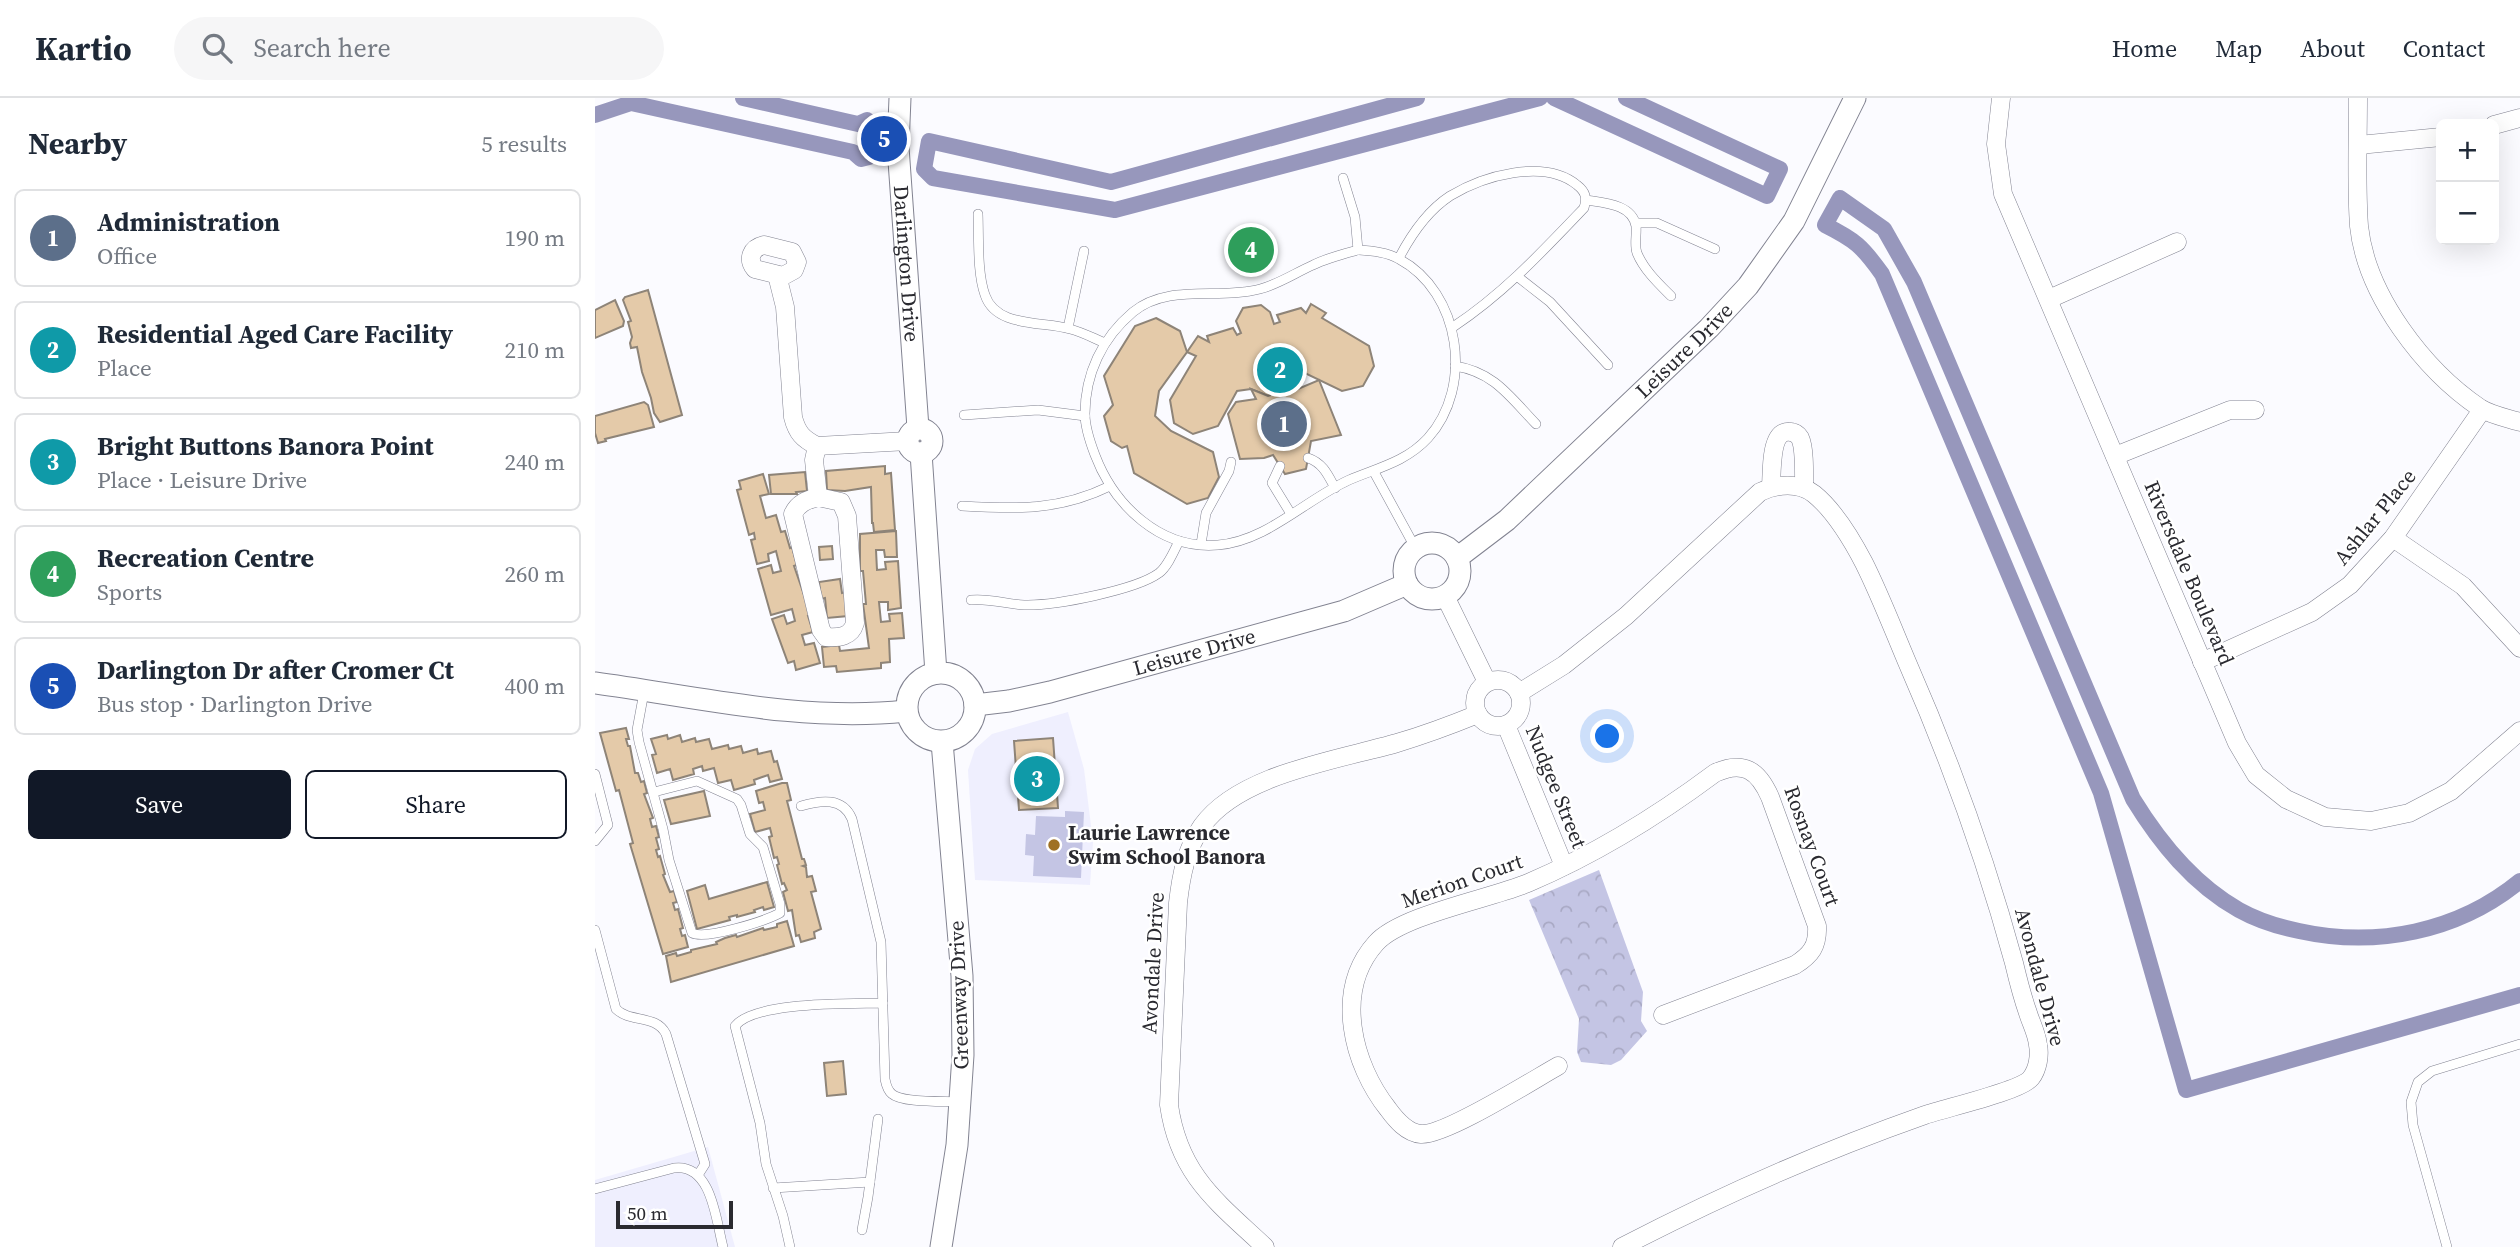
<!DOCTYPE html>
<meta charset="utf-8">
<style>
:root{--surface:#fff;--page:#f6f6f7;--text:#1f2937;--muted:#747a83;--line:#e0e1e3;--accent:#111827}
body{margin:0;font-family:"Source Serif 4",serif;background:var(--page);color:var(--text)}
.controls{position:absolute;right:21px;top:21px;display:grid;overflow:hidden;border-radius:10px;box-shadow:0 7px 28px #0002}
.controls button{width:63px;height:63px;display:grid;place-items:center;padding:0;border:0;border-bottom:2px solid var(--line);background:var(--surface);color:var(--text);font:35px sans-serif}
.scale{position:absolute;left:21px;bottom:18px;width:117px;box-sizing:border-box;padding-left:7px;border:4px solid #2a2a30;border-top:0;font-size:19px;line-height:24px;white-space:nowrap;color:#2a2a30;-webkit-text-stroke:5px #fff;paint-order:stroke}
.you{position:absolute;left:1013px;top:639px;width:24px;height:24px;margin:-18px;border:5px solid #fff;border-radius:50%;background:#1a73e8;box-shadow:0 0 0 10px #1a73e833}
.badge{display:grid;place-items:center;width:46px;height:46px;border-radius:50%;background:var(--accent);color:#fff;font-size:23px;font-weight:700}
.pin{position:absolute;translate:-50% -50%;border:4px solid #fff;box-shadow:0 2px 7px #0006}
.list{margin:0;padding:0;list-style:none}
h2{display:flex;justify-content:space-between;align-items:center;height:91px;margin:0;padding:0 28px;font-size:30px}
h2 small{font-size:23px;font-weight:400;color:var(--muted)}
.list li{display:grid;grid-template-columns:46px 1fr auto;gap:21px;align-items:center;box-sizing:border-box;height:98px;margin:0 14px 14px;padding:0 14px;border:2px solid var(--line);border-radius:10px}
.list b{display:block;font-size:26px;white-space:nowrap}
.list p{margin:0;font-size:23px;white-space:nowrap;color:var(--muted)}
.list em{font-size:23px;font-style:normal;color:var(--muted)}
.actions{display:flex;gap:14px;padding:21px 28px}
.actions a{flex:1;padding:16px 0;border:2px solid var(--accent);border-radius:10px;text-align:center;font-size:24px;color:var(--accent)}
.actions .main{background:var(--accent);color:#fff}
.icon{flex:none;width:38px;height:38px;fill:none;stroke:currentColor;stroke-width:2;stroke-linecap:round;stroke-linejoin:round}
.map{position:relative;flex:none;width:1925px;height:1149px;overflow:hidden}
header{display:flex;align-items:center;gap:42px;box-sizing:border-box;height:98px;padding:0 35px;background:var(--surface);border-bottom:2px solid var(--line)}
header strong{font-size:33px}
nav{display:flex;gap:38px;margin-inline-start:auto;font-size:24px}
.search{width:490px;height:63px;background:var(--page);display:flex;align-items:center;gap:18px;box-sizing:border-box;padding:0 24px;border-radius:38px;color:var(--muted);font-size:26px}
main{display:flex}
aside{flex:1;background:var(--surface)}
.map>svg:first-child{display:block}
</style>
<header>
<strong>Kartio</strong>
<div class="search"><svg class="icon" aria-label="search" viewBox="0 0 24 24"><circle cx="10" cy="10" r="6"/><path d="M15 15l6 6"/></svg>Search here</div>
<nav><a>Home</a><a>Map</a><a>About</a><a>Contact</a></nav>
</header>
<main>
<aside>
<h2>Nearby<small>5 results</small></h2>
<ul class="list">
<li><span class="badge" style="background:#5c6f8a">1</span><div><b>Administration</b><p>Office</p></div><em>190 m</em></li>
<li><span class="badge" style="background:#0f9aa8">2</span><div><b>Residential Aged Care Facility</b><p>Place</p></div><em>210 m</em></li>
<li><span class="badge" style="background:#0f9aa8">3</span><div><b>Bright Buttons Banora Point</b><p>Place · Leisure Drive</p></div><em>240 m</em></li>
<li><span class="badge" style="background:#2e9e5b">4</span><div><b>Recreation Centre</b><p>Sports</p></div><em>260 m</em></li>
<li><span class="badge" style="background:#1a4fb4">5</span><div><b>Darlington Dr after Cromer Ct</b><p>Bus stop · Darlington Drive</p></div><em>400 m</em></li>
</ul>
<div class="actions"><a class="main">Save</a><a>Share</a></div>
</aside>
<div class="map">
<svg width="1925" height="1149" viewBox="0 0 1925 1149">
<defs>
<pattern id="forest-crowns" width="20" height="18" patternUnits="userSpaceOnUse" patternTransform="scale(1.75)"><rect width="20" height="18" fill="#c4c5e4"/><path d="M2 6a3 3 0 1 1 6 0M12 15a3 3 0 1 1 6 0" fill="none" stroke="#a9a9c4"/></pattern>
</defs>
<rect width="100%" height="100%" fill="#fbfbff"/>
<g fill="#efeffe">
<path d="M473,614L489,671L498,744L495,787L380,782L373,672L380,651L397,636Z"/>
<path d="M113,1049L140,1149H0V1082Z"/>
</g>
<path fill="url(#forest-crowns)" d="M1004,772L1048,894L1046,923L1052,933L1026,962L1016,967L986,964L982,954L984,921L934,802Z"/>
<path fill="#c4c5e4" d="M470,713L489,714L486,780L438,778L439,758L430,757L431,736L440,737L441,718L470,719Z"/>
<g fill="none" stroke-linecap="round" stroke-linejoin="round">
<g stroke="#9797bc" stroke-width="16">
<path d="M822,0L516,84L334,43L329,71L338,80L520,112L945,0"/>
<path d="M959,0L1172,98L1185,71L1031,0"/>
<path d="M0,17L36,5L258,54L266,61L274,59L281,30L272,22L263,26L148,0"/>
<path d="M1925,783C1863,834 1781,850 1704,833C1684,829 1662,822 1644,812C1598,786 1565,745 1538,701L1319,184L1289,131L1245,100L1230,127C1260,142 1267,148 1287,176L1506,695L1591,992L1925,897"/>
</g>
</g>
<g fill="#e4caa9" stroke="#8e8478" stroke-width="2">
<path d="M53,192L87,317L65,324L59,315L56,300L47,274L42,249L36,250L35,245L37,239L33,224L36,223L28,202L30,199Z"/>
<path d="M20,202L29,223L28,228L0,240V212Z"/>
<path d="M716,206L731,215L727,220L774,248L779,268L768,288L747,293L710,275L696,279L687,293L673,298L656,291L642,293L623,328L598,336L579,325L575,302L601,258L592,254L603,238L614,244L612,238L638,230L642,237L646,235L641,223L648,210L666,207L675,214L679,226L685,224L682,217L706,210L711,215Z"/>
<path d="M561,220L585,233L592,254L564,293L560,318L576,333L618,354L624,379L613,400L592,406L539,375L532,348L527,350L516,343L509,318L518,307L509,278L540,228Z"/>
<path d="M696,279L703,291L724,282L746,337L716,343L711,371L690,376L678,357L669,360L645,361L633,316L641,304L661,301L656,291L673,298L687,293Z"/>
<path d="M49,304L53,307L59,329L10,341L11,343L3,345L0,335V318Z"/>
<path d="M290,368V376L296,375L300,432L279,434L278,425H277L276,389L250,393L232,392L231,373Z"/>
<path d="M210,374L212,393L201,394L202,396H176L174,377Z"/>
<path d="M168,376L174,396L165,398L171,420L181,417L186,434L190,433L195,450L197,449L202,467L199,468L216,517L213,518L218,534L207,537L210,547L219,545L225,565L201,572L199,563L193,565L177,521L189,517L192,526L200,523L197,511L176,517L163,471L176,467L178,475L186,473L181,453L173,456L174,463L162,466L156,442L160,441L159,435L154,437L142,392L146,391L144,383Z"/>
<path d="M301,433L302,459H290L289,452H281L282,472L291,471L290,464L303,463L306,510L293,512V504H284L286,524L295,523L294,516L307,515L309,540L294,541L295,564L286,565V570L242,574L241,568L229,569L227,549L244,547L245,553L274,550L268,506H271L268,473H265V436Z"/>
<path d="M237,448L238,461L225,462L224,449Z"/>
<path d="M245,481L247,495L251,494L253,518L232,520L230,500L226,501L224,484Z"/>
<path d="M31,630L34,641H31L33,648H35L40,675H43L46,684L49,683L52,695L49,696L58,720L55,721L57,729L61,728L64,739L61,740L64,751L61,752L63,759L65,758L70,776L68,777L75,794L79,793L82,804L78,805L80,812L83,811L88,830L85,831L87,838L90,837L93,849L68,856L35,746L38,745L24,692L21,693L5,635Z"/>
<path d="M72,637L73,641L85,637L87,644L100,640L101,644L114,641L117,651L133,647L134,651L146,648L148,655L162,651L163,656L176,653L179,664L182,663L187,681L175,684L173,677L159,682L160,686L139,692L136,682L123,685L119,670L108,673L107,668L98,671L99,676L78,682L75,671L62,675L57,657L61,656L56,641Z"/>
<path d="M458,640L463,710L424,712L419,643Z"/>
<path d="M187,685H192L196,702L192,703L207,761H209L211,767L208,768L211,769L212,779L217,778L221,793L216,794L226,831L219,834L220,840L206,844L204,837L201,838L197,812L193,813L188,794L192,792L189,785L187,786L182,767L184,766L182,759L179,760L174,739L177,738L175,730L160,734L155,716L170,712L168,704L164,705L161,693Z"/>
<path d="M109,693L115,718L76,726L69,702Z"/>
<path d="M172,784L179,809L169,812L168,809L159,812L160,814L142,819V817L134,819L135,822L102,831L92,793L110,787L114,801Z"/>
<path d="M192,823L199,848L76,884L71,858L81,855L82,858L96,854V852L122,846L121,844L130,840L141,837L142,839L168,830L169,832L182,829V826Z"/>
<path d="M248,963L251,996L232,998L229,965Z"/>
</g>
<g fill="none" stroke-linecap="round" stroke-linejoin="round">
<defs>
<g id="service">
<path d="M748,80L760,119L763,152"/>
<path d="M991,102C1009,105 1037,106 1041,128C1042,137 1039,147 1042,155C1049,172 1064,186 1076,198"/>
<path d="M383,116C384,140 382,175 390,197C401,230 448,223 475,231C487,234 498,240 510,245"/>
<path d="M1041,125H1062L1120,151"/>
<path d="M763,152C776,153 792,154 804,161C866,194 879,289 833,340C811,364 782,370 754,382C710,402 672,443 623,447C565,452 519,407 500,357C495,344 490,330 490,316C490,276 507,240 538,214C573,185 624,202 665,191C684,186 700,175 718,167C732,160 748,156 763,152Z"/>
<path d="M804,160C816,137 832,113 855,98C888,78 949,60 982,87C991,94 992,100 989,110C947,154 908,196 858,229"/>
<path d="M923,179L955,204L1013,267"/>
<path d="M473,230L489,153"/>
<path d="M860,268C899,274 915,299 941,326"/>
<path d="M369,317L443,312L490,318"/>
<path d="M713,360C728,365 733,377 740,390"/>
<path d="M685,368L677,385L696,416"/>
<path d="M779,374L821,451"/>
<path d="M367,408C422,411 464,413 515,388"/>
<path d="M606,446L611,415L634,373L636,364"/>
<path d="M376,502C394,500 411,506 429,507C459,508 541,492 564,475C573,468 579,453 584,443"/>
<path d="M49,594L42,632L44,644L68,731L74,762L97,835C111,842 170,823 185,815V806L168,749L155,736L146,707L142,701L102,683L59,694"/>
<path d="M0,676L13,727L0,743"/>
<path d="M206,708C226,702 248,699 257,721L286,844L290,981C291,986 292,992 297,996C307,1005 349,1003 364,1004"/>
<path d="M0,832L21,911C35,925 61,916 71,936L110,1066L103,1077"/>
<path d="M178,1090L275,1084"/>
<path d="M0,1091L79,1070C117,1065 121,1123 128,1149"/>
<path d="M267,1132L273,1099L283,1021"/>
<path d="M195,1149L188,1118L171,1066L165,1025L140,928C160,903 256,906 288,905"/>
<path d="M1852,1149L1818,1027L1816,1004L1823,984L1837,973L1925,946"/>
</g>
<g id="minor">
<path d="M1406,0L1401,46L1408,96L1642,645L1661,677L1691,701L1730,719L1776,723L1814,715L1856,693L1925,633"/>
<path d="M1763,0C1763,42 1761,86 1764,128C1771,197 1829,272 1885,310C1896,317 1912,320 1925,324"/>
<path d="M1899,27L1925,20"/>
<path d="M1764,47L1846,39"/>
<path d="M169,147L197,154L202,164L199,172L188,178L160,171C152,161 156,150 169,147Z"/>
<path d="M182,177L190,209L198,319C202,335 208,341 222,348L313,343"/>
<path d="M1454,201L1582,144"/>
<path d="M222,348L219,362L223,399"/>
<path d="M1520,358L1635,312H1660"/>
<path d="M1176,389C1177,376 1175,337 1191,334C1197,333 1202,335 1205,340C1210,350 1209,378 1209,390"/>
<path d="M223,399L246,404L252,418L260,525C256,539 244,540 231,539L226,532L198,416C203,405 212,402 223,399Z"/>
<path d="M1798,440L1868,488L1925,550"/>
<path d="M850,498L892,584"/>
<path d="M1607,564L1717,514L1755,487L1798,440L1887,312"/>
<circle cx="903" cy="605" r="23"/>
<path d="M924,595L969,567L1031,518L1165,394C1182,386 1204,384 1219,396C1240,413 1257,442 1269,465C1285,497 1298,531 1312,564C1355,662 1391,762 1419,865C1423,882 1427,898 1433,915C1436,925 1442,936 1443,947C1445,957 1443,971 1436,980C1426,993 1350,1010 1330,1017C1225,1054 1125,1098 1027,1149"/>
<path d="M911,627L969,768"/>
<path d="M963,968C938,982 850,1038 826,1036C812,1035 801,1022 793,1011C758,967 738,893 781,845C806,817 894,801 933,785C1001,756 1061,719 1120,675C1148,662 1163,672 1175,699L1222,828C1223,848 1216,857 1200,867L1068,917"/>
<path d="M670,1149C622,1104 584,1077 574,1007L583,805C586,778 591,751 607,728C644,676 743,662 802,645C829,637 856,627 883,616"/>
</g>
<g id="tertiary">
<path id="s1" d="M305,0L303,49L323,330"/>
<circle cx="325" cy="343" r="12"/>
<path d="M326,355L341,575"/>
<circle cx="837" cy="473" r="28"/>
<path id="s2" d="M862,460L912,422L1114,230L1153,188L1199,123L1260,0"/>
<circle cx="346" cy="609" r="34"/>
<path d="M0,585C103,599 206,624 311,613"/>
<path id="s3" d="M380,607L414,603L455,594L749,513L812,486"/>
<path d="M346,1149L362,1047L368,957L367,878L347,644"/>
</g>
</defs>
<use href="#service" stroke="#828391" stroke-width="10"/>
<use href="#minor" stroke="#828391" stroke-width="19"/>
<use href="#tertiary" stroke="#828391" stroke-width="23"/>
<use href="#service" stroke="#fff" stroke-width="9"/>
<use href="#minor" stroke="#fff" stroke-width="18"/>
<use href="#tertiary" stroke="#fff" stroke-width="21"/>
</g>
<circle fill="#9f7023" stroke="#fff" stroke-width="2.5" cx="459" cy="747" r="7"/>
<g text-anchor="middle" stroke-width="5" stroke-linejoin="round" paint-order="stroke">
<g font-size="21" fill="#2a2a30" stroke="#fff">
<text dy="7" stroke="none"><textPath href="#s1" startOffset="166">Darlington Drive</textPath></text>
<text dy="7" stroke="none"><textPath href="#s2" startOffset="308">Leisure Drive</textPath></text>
<text transform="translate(1780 419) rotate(-51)" y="7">Ashlar Place</text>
<text transform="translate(1594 475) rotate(67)" y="7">Riversdale Boulevard</text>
<text dy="7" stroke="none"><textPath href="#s3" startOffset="226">Leisure Drive</textPath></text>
<text transform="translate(961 689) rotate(68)" y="7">Nudgee Street</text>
<text transform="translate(1217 748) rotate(70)" y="7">Rosnay Court</text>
<text transform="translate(867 783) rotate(-19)" y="7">Merion Court</text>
<text transform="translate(558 865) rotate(-87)" y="7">Avondale Drive</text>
<text transform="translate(1445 879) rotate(75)" y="7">Avondale Drive</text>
<text transform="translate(364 897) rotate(-92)" y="7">Greenway Drive</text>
</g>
<g font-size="21" font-weight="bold" fill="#2a2a30" stroke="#fff" text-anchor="start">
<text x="473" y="742">Laurie Lawrence<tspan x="473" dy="24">Swim School Banora</tspan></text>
</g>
</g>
</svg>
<div class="controls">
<button>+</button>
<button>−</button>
</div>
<div class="scale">50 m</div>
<div class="you"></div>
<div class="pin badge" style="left:689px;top:326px;background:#5c6f8a">1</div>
<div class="pin badge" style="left:685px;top:272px;background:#0f9aa8">2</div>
<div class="pin badge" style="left:442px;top:681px;background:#0f9aa8">3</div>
<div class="pin badge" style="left:656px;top:152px;background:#2e9e5b">4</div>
<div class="pin badge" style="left:289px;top:41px;background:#1a4fb4">5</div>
</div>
</main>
